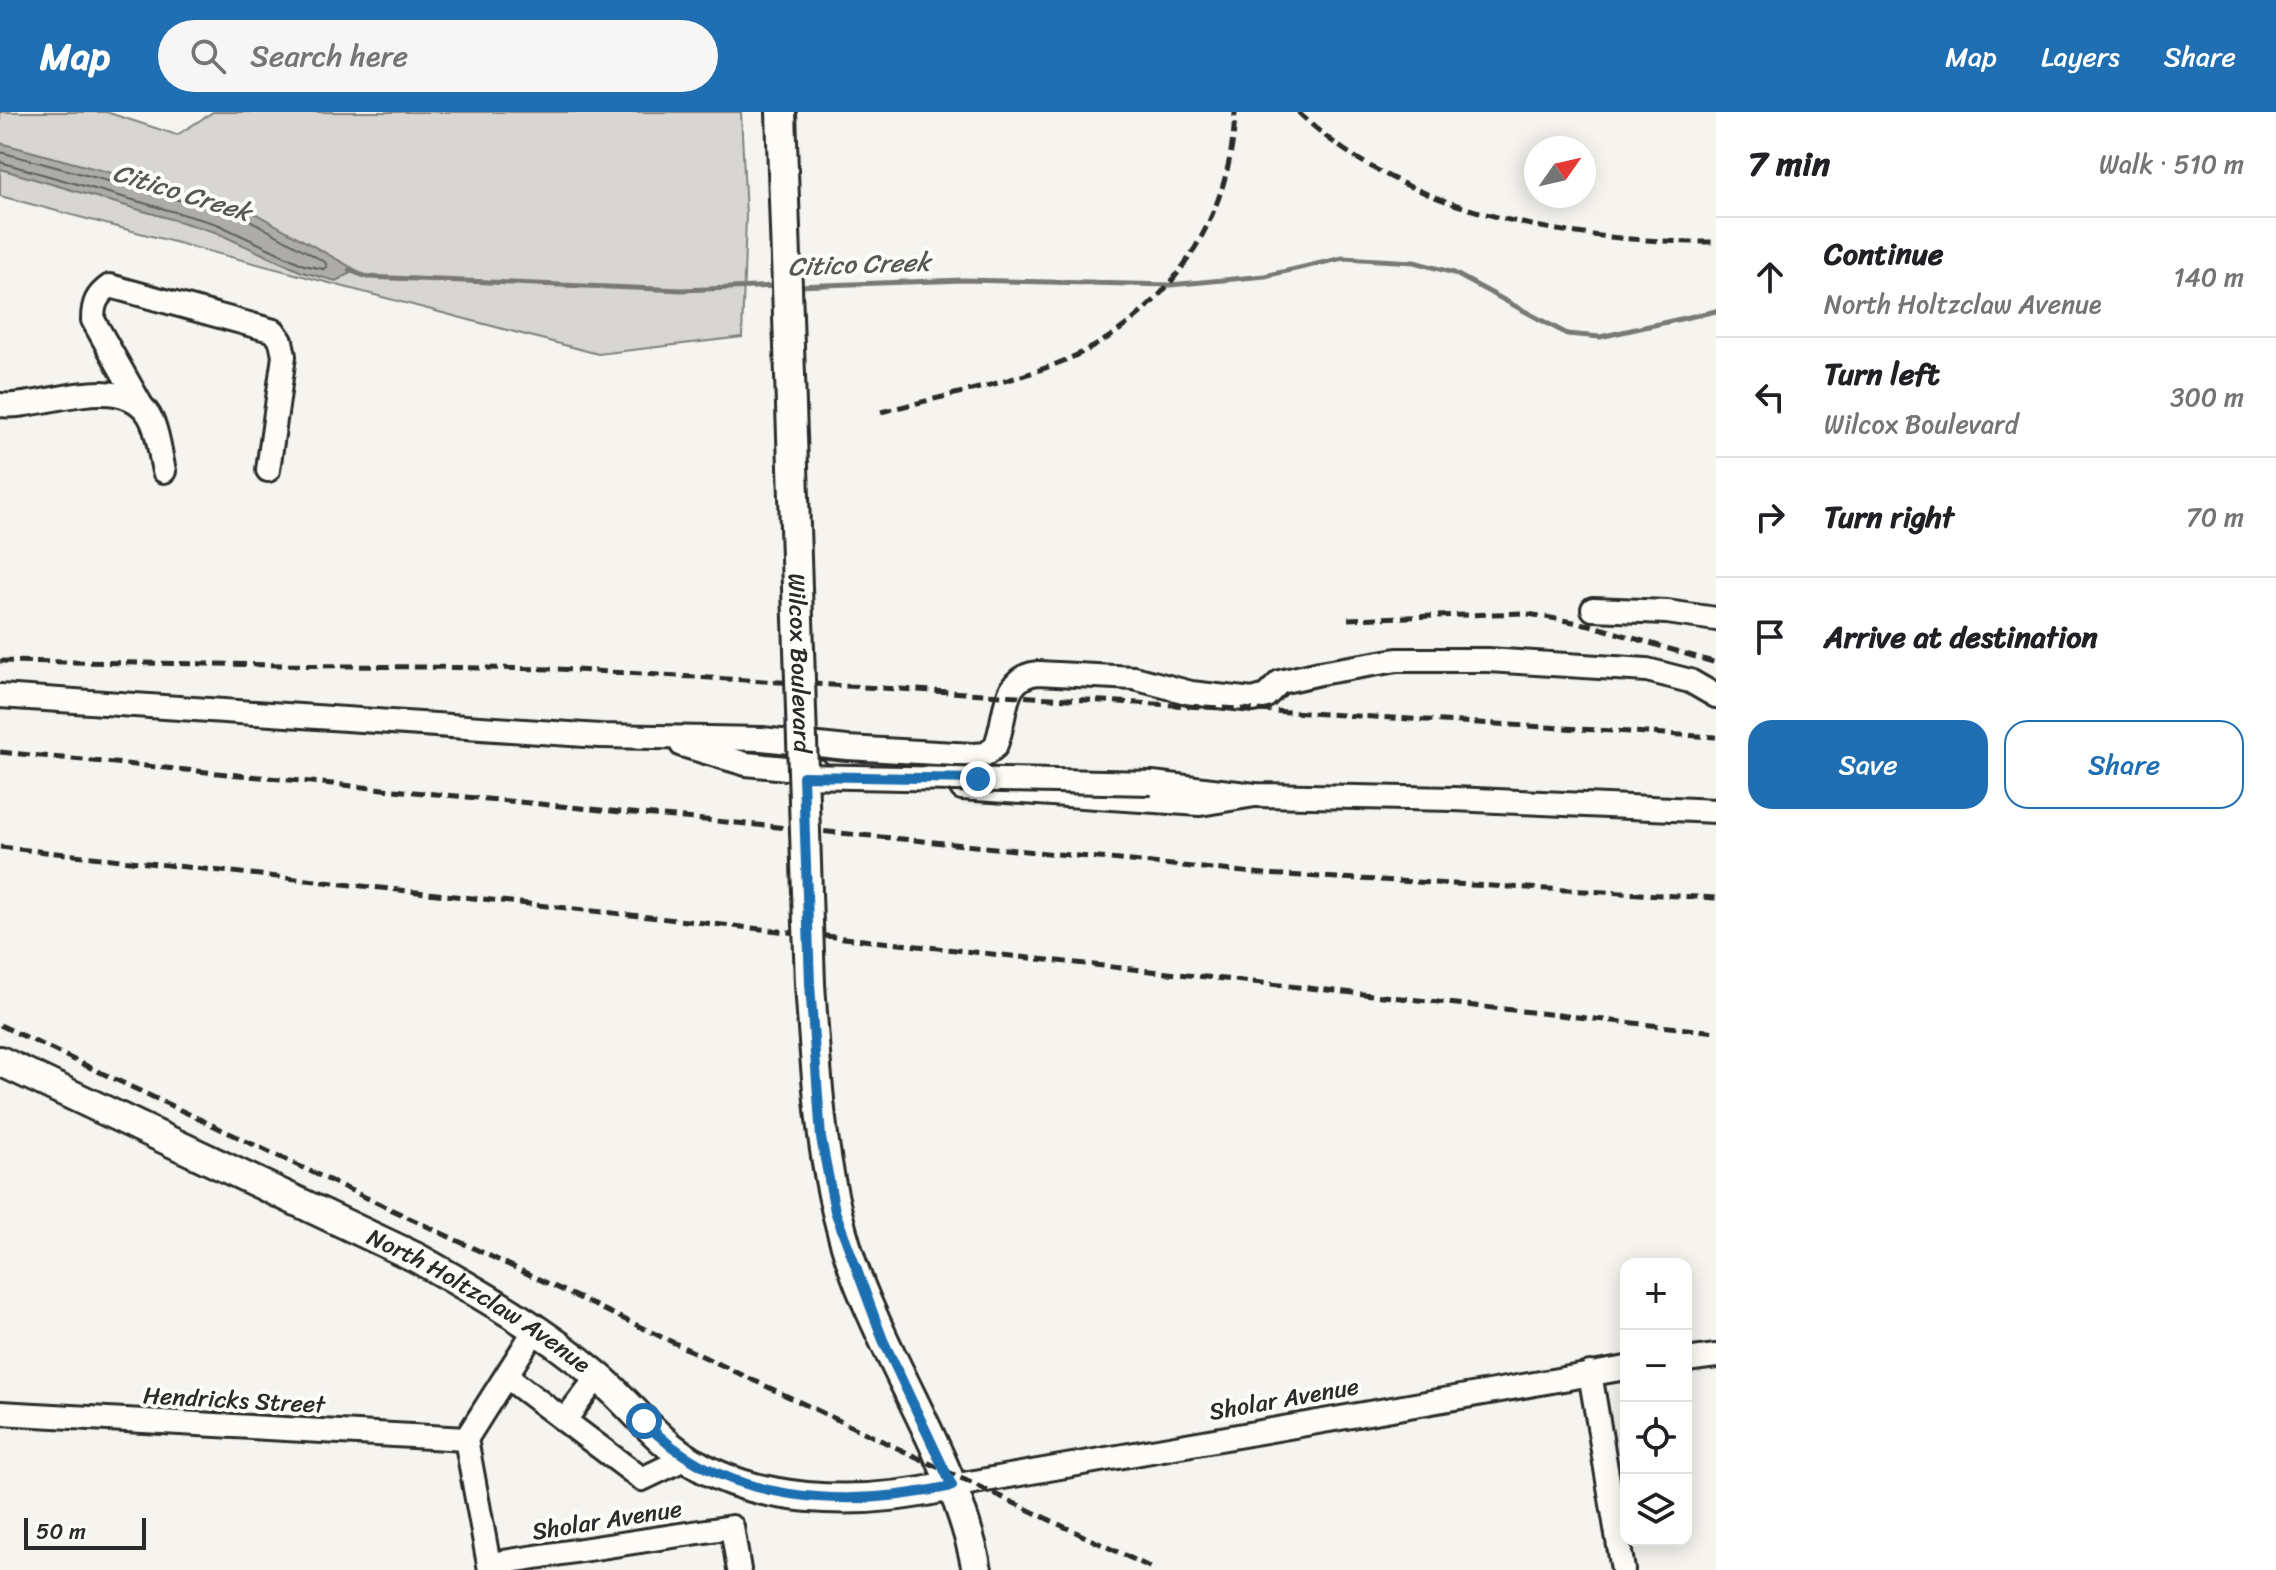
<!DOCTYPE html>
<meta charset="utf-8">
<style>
:root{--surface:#fff;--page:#f6f6f6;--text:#202124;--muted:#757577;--line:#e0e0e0;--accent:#1f6fb2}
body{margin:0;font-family:Sriracha,sans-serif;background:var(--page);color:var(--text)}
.controls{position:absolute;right:24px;bottom:24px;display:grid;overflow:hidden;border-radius:16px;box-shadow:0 4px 20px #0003}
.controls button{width:72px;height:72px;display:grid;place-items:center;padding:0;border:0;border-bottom:2px solid var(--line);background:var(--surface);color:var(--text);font:40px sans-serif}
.compass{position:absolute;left:1524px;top:24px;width:72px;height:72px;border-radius:50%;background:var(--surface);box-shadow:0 4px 20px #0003;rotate:56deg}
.scale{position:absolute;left:24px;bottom:20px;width:122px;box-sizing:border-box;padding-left:8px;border:4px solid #2b2b2b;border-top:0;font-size:22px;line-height:28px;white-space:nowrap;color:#2b2b2b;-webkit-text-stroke:6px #fdfcf7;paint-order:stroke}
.stop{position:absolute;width:24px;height:24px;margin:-18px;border:6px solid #1f6fb2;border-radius:50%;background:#fff}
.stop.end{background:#1f6fb2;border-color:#fff;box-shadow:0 2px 8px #0008}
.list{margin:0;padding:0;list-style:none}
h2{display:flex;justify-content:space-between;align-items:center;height:104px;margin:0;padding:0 32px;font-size:34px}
h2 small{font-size:26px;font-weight:400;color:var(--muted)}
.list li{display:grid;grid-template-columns:52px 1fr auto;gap:24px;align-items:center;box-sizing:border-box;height:120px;padding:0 32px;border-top:2px solid var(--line)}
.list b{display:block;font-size:30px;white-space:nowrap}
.list p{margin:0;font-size:26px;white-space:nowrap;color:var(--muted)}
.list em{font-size:26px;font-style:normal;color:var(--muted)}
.actions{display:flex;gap:16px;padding:24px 32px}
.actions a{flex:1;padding:18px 0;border:2px solid var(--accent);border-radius:24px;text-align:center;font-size:28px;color:var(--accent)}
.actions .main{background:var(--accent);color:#fff}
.icon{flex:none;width:44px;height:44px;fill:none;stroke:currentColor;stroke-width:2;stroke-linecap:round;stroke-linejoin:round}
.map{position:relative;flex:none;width:1716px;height:1458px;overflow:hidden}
header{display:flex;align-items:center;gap:48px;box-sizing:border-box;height:112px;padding:0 40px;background:var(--accent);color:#fff}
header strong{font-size:38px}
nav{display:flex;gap:44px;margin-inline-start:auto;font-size:28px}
.search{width:560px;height:72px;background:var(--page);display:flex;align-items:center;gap:20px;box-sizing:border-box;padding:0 28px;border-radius:44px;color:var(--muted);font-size:30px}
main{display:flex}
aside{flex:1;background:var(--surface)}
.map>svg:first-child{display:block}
</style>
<header>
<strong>Map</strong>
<div class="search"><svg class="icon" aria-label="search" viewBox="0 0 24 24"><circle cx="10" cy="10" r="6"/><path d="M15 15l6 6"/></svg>Search here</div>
<nav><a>Map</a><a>Layers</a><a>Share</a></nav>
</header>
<main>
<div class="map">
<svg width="1716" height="1458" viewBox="0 0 1716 1458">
<rect width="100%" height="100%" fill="#f5f4ef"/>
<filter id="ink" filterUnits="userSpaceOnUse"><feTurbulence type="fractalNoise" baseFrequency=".0125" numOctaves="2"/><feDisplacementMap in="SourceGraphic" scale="16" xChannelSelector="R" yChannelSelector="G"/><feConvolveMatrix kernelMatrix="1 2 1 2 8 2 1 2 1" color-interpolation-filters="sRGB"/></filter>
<g filter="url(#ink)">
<path fill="#d7d6d2" stroke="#81807e" stroke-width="2" d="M0,0H106L177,23L213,0H741L746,104L742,225L598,242L0,84Z"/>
<path fill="#adaca9" stroke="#797877" stroke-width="2" d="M0,31L249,98L356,158L336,169L302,160L215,120L0,57Z"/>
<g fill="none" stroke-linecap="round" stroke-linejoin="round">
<path stroke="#5f5f5d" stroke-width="2" d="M0,40L246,106L325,150L327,155L323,157L304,153L217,112L0,50"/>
<g stroke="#797877" stroke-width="5">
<path d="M349,158L367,165L682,178L778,174"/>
<path d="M796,174L964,168L1170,173L1265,164L1343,146L1414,150L1454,161L1567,222L1600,225L1716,199"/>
</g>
<defs>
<g id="minor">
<path d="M0,293C43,298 127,254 152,309C159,324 160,343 164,359"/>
<path d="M141,293L93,208C93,191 97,183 110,174L274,219L281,229L284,244L268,358"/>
<path d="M1593,497L1667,500L1716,507"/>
<path d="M0,584L600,624L762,627L847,636L973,643L986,642L995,635C1008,607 999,565 1038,561L1134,566L1191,581L1253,588L1266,584L1280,570L1320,561L1397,548H1488L1647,558L1690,569L1716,584"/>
<path d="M682,633L746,652L817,659"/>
<path d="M1152,671L1255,683L1454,687L1716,699"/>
<path d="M962,676L1200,692L1255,683"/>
<path d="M1686,1248L1716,1244"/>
<path d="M1590,1261L1623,1458"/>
<path d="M507,1265L642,1367L686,1346"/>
<path d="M0,1301L466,1327"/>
<path d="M565,1308L598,1264"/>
<path d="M952,1374L1626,1256"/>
<path d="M490,1452L732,1415L739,1458"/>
<path d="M490,1458L466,1327L535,1218"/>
</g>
<g id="major">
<path d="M781,0L790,263"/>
<path d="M810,872C817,972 821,1071 857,1166C894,1264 957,1354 977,1458"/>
<path id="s1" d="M0,949L417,1146C479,1181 542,1217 596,1263C623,1285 644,1313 671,1335C747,1396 862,1394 952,1374"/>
</g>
</defs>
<use href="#minor" stroke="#2b2b2b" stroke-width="28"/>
<use href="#major" stroke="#2b2b2b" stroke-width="34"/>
<use href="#minor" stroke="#fdfcf7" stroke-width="22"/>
<use href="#major" stroke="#fdfcf7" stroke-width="28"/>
<g stroke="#2b2b2b" stroke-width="5" stroke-dasharray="12 6" stroke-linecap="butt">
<path d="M1298,0C1404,103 1574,131 1716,130"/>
<path d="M881,300C946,283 1041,266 1098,232C1181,183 1232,95 1235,0"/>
<path d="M1348,507L1523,501L1590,513L1716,551"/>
<path d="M0,549L558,557L1716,625"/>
<path d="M0,640L1265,762L1716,786"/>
<path d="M0,735L1716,920"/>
<path d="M0,913L1156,1458"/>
</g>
<defs>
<path id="minor-bridge" d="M803,664L1152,671"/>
<g id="major-bridge">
<path id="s2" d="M790,263L810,872"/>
</g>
</defs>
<use href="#minor-bridge" stroke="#2b2b2b" stroke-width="28" stroke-linecap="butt"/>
<use href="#major-bridge" stroke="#2b2b2b" stroke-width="34" stroke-linecap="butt"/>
<use href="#minor-bridge" stroke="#fdfcf7" stroke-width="22"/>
<use href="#major-bridge" stroke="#fdfcf7" stroke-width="28"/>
</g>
</g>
<g fill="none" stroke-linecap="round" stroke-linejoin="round" filter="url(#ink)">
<path stroke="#1f6fb2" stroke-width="10" d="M644,1309C721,1393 848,1397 952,1374L883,1228L835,1099L821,1026L810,872L803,664L978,667"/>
</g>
<g text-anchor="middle" stroke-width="8" stroke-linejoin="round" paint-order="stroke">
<g font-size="24" fill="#2b2b2b" stroke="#fdfcf7">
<text dy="8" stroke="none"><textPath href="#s2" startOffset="288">Wilcox Boulevard</textPath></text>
<text dy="8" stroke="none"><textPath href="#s1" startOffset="536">North Holtzclaw Avenue</textPath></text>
<text transform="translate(1284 1287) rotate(-10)" y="8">Sholar Avenue</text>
<text transform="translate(234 1288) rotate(3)" y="8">Hendricks Street</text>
<text transform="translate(607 1408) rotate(-9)" y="8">Sholar Avenue</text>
</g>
<g font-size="26" font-style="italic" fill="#585857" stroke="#fdfcf7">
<text transform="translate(182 80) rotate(17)" y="9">Citico Creek</text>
<text transform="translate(859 152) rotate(-2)" y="9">Citico Creek</text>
</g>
</g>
</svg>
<div class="controls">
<button>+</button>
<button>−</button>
<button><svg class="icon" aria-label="locate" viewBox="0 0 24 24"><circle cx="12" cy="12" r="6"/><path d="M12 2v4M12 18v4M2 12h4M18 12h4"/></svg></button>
<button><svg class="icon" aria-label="layers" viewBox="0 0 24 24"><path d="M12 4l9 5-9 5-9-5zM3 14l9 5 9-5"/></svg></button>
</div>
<svg class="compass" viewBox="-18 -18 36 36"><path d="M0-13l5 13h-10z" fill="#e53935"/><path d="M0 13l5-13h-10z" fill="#757577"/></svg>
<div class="scale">50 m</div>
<div class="stop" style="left:644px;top:1309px"></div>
<div class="stop end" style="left:978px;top:667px"></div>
</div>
<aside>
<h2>7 min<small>Walk · 510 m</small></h2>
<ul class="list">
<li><svg class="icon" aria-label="ahead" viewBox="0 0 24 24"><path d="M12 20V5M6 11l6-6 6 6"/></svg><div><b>Continue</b><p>North Holtzclaw Avenue</p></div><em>140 m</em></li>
<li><svg class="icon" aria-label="left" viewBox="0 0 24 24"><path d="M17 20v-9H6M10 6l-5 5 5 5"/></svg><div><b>Turn left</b><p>Wilcox Boulevard</p></div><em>300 m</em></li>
<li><svg class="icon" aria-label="right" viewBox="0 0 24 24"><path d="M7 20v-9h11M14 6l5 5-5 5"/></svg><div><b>Turn right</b></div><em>70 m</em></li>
<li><svg class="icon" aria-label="arrive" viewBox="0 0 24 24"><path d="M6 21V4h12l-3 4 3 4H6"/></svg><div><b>Arrive at destination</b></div></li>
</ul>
<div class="actions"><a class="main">Save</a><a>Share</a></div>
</aside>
</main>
